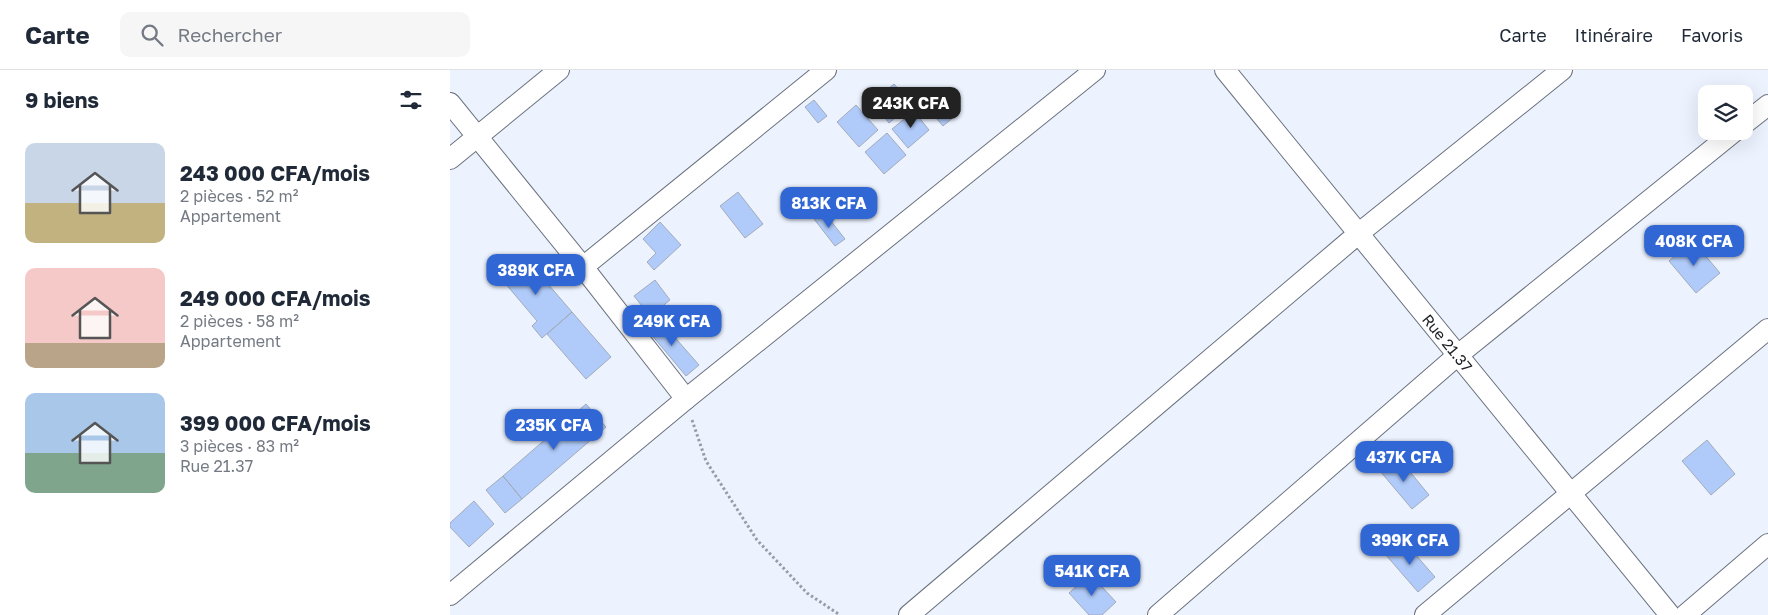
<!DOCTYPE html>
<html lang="fr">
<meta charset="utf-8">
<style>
:root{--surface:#fff;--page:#f6f6f7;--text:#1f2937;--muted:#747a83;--line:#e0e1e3;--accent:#3067d5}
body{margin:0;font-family:"Golos Text",sans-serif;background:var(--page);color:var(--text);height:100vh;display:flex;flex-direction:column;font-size:19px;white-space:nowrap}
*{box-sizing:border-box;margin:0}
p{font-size:16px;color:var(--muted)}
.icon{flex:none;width:28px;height:28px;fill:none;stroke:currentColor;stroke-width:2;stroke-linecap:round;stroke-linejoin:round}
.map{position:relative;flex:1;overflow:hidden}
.sheet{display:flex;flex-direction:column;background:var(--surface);width:450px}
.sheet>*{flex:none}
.buttons{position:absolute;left:1248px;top:15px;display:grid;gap:10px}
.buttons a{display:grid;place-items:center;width:55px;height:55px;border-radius:10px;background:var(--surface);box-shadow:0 5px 20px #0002;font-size:25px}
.price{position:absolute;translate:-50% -42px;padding:0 11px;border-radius:10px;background:var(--accent);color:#fff;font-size:16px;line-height:32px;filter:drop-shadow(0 1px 2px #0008)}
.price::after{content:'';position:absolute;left:50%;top:30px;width:15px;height:11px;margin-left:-8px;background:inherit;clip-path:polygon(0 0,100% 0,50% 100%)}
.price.active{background:#222;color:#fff}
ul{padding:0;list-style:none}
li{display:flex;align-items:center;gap:15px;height:125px;padding:0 25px}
li span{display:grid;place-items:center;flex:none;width:140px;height:100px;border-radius:10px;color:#555}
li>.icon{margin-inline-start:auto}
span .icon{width:60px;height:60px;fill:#fffc;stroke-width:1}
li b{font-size:21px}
h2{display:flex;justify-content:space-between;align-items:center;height:60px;padding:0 25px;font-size:21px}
header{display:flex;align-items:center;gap:30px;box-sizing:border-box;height:70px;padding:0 25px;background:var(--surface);border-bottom:1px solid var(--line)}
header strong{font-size:24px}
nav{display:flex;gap:28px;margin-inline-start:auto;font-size:18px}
.search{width:350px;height:45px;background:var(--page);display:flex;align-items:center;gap:12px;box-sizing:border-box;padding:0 18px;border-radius:10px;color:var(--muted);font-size:19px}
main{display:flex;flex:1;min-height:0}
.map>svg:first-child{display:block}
.building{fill:#b0cbfa;stroke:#a3abb9}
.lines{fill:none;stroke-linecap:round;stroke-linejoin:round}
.minor-casing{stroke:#6b727e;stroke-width:22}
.path{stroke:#979ca6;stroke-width:3;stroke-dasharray:2.5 2.5;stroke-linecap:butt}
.minor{stroke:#fff;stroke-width:20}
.labels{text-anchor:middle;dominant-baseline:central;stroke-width:4;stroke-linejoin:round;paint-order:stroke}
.street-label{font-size:15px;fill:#1a1d22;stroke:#fff}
</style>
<header>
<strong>Carte</strong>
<div class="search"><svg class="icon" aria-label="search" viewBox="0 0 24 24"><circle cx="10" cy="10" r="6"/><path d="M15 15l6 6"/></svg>Rechercher</div>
<nav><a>Carte</a><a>Itinéraire</a><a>Favoris</a></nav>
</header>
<main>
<section class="sheet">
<h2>9 biens<svg class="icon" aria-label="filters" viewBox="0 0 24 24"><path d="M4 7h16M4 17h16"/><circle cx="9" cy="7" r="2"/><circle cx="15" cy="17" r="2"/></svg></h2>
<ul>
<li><span style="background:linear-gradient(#c9d6e8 60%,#c2b280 0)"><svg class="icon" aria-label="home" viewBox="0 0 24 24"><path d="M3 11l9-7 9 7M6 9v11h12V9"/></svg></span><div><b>243 000 CFA/mois</b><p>2 pièces · 52 m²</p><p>Appartement</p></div></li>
<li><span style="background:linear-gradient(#f6c9c9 75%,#b9a48a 0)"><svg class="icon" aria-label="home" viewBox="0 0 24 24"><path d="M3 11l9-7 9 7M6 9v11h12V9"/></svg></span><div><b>249 000 CFA/mois</b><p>2 pièces · 58 m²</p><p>Appartement</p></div></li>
<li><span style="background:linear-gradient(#a9c7e8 60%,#7fa58c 0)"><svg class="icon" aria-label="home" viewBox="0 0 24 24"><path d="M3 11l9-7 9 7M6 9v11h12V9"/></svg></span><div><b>399 000 CFA/mois</b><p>3 pièces · 83 m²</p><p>Rue 21.37</p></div></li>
</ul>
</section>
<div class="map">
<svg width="1318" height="545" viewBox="0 0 1318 545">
<rect width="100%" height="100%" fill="#ecf3ff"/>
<!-- building -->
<path class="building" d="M444,14L462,34L439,53L422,32Z
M491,18L511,41L493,56L473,33Z
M364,30L377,46L368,53L355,37Z
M406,35L428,60L409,77L387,52Z
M464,41L479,60L458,78L442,59Z
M437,63L456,85L434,104L415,82Z
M288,122L313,154L295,168L270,136Z
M373,141L395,169L385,176L364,149Z
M210,152L231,175L204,200L197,192L206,183L193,169Z
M1243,171L1270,203L1246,223L1219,191Z
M73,185L122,242L92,268L82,256L87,251L49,206Z
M205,210L220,230L200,246L184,226Z
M122,242L161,287L136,309L97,264Z
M207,247L249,295L236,306L195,257Z
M136,334L156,357L72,429L53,406Z
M1257,370L1285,404L1261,425L1232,391Z
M947,386L979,425L962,439L930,401Z
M53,406L72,429L55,443L36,420Z
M24,431L44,454L19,477L0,457V453Z
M952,469L985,507L968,522L935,484Z
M640,504L666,532L652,545H639L619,523Z"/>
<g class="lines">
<!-- minor casing -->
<g class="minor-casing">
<g id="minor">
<path id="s1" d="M775,0L1220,545"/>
<path d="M0,33L133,197L236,329"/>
<path d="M1294,54L1318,35"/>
<path d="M0,89L109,0"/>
<path d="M133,197L376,0"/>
<path d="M0,525L236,329L645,0"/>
<path d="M459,545L908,164L1112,0"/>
<path d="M708,545L1008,285L1285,61"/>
<path d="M975,545L1318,259"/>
<path d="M1235,545L1318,474"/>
</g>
</g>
<!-- path -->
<path class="path" d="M242,350L256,391L307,470L357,523L390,545"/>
<!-- minor -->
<use href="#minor" class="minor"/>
</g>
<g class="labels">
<!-- street labels -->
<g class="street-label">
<text stroke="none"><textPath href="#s1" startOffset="352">Rue 21.37</textPath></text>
</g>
</g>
</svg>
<div class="buttons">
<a><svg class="icon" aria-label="layers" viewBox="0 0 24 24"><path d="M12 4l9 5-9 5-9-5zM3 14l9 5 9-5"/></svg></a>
</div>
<b class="price active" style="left:461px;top:59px">243K CFA</b>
<b class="price" style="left:379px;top:159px">813K CFA</b>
<b class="price" style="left:1244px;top:197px">408K CFA</b>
<b class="price" style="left:86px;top:226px">389K CFA</b>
<b class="price" style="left:222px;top:277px">249K CFA</b>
<b class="price" style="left:104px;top:381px">235K CFA</b>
<b class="price" style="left:954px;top:413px">437K CFA</b>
<b class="price" style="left:960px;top:496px">399K CFA</b>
<b class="price" style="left:642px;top:527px">541K CFA</b>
</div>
</main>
